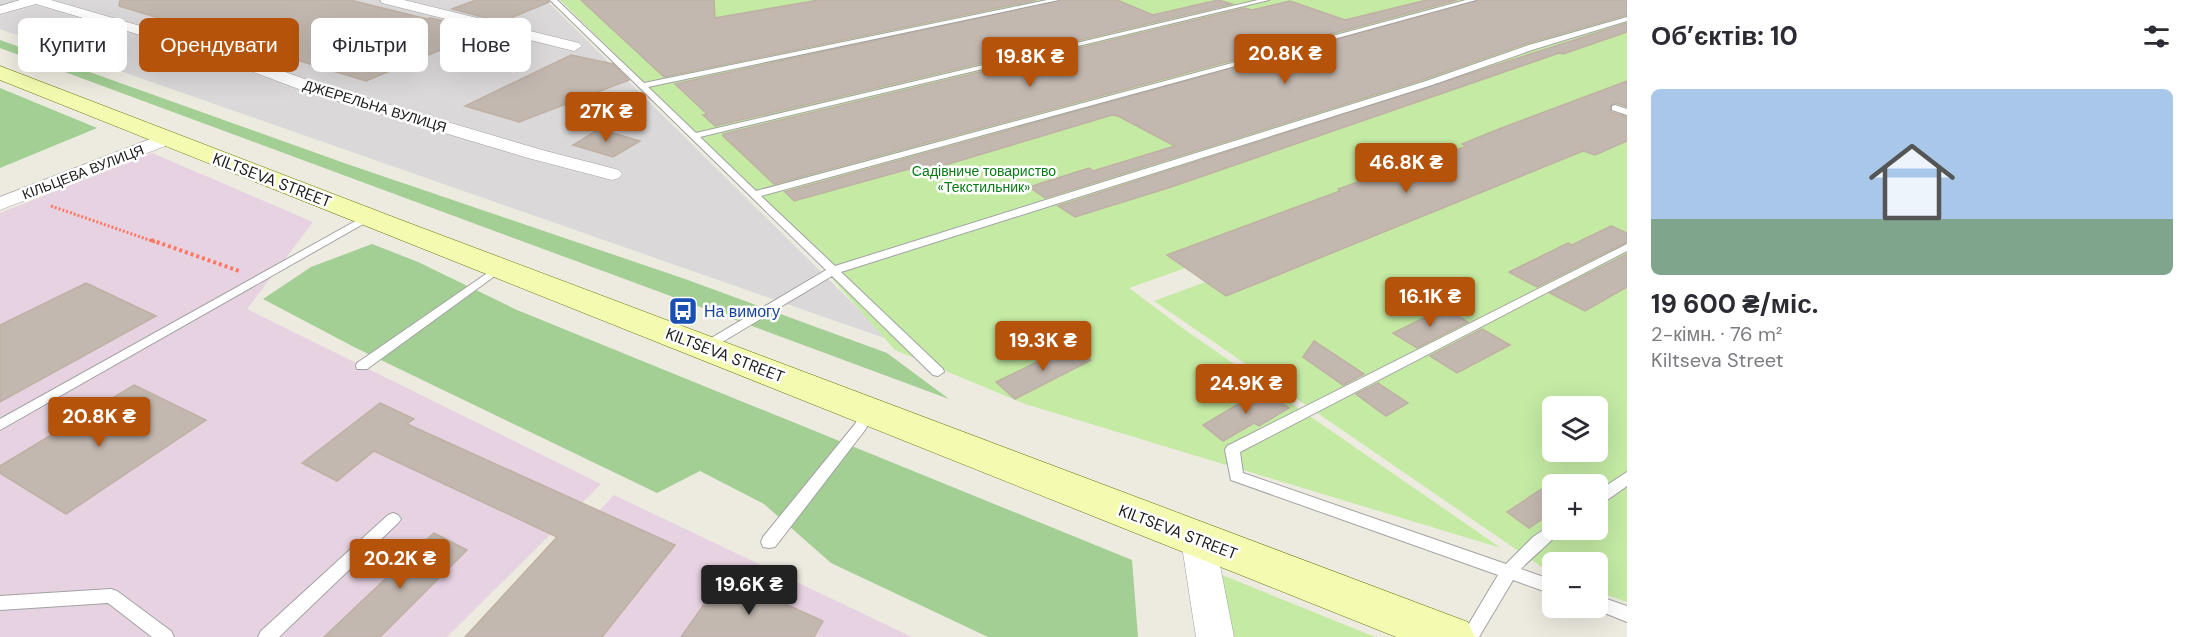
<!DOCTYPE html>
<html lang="uk">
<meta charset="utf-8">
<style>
:root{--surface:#fff;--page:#f2f2f3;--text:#2b2b33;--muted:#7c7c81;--line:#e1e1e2;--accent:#b45309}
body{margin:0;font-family:"DM Sans",sans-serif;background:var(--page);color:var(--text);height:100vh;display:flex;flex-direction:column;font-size:22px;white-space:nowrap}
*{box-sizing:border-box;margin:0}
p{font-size:20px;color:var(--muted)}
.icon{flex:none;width:33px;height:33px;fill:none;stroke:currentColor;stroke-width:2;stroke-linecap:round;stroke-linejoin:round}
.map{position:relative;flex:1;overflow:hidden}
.side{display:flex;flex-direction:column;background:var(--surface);width:570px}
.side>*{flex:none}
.guide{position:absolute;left:18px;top:18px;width:570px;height:54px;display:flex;gap:12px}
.fabs{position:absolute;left:1542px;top:396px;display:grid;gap:12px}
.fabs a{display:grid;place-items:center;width:66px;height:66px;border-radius:9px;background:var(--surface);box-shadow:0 6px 24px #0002;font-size:30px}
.price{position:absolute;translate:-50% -51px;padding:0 14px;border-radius:6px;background:var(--accent);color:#fff;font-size:20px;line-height:39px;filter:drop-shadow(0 2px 3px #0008)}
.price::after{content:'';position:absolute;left:50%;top:36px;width:18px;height:14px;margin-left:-9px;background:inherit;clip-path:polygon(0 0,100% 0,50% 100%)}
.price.current{background:#222;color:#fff}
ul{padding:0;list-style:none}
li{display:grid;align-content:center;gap:12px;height:318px;padding:0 24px}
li+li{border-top:2px solid var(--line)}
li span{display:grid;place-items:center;height:186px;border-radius:9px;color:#555}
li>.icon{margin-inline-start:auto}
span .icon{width:108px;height:108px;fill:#fffc;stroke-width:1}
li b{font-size:26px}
h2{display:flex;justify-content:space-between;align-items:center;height:72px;padding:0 24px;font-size:26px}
.chip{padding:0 21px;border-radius:9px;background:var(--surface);box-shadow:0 6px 24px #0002;font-size:21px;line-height:54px}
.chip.current{background:var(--accent);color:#fff}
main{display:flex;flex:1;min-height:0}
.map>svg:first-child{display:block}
.residential{fill:#dad8d8}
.industrial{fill:#e7d2e2}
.grass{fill:#c4eaa4;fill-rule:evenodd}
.forest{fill:#a3ce94}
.building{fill:#c2b8b0;stroke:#bfb0a3;stroke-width:1.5}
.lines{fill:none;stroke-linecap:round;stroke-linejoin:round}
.lane-casing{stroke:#a2a2a2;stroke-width:2}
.street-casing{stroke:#a2a2a2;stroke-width:1}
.secondary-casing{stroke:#627302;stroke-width:1}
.path-far1{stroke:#fd7862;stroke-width:3;stroke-dasharray:2 2;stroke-linecap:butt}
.path{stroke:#fd7862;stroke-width:4;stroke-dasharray:3 3;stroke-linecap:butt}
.lane{fill:#fff;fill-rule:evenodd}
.street{fill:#fff;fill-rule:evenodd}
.secondary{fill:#f4fbb1;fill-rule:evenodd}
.labels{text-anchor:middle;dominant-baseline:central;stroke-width:5;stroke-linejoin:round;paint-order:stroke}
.far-street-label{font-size:14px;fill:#1b1b1b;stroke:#fff}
.far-park-label{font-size:14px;fill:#097a16;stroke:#fff}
.street-label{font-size:16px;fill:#1b1b1b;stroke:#fff}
.transit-label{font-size:16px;fill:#164399;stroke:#fff;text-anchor:start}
</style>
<main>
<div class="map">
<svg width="1627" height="637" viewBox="0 0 1627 637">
<rect width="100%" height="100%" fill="#edeae0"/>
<!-- residential -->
<path class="residential" d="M0,0H546L890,340L0,29Z"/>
<!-- industrial -->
<path class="industrial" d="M152,153L313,222L247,309L601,484L447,637H0V213Z
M614,495L912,637H480Z"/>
<!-- grass -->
<path class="grass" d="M560,0H1627V101L1264,240L1129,288L1185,330L1501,548L1025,404L895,350L814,258L701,139Z
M1627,112V602L1598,592V562H1552V574L1154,301L1364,223ZM1552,406H1598V452H1552ZM1552,484H1598V530H1552Z
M1190,562L1375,637H1202Z"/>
<!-- forest -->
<path class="forest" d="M0,40L347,164L685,279L887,353L949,399L0,48Z
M0,88L97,128L0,168Z
M372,244L418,262L517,310L1132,560L1138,637H988L831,563L764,504L700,471L657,493L356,348L263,299L311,267Z"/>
<!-- building -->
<path class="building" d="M120,0H350L427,19L431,18L481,30L478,32L481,33L366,81L119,6Z
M476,0H548L549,2L501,22L452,9Z
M581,0H714L715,18L819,0H1036L664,77Z
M1061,0H1117L1153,15L1218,0L1232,4L715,126L703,115L707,114L675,84Z
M1427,0H1457L774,184L723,136V134L1245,8L1252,10L1290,1L1345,20Z
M1478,0H1627V15L1528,43L1425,79L1045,198L1029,187L1089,168L1093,171L1175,146L1118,116L1112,115L932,169L929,167L913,172L909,169L794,201L785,192Z
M1627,23V32L1563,54L1559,53L1171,187L1075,217L1058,206Z
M571,55L613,64L629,80L519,122L465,106Z
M1627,81V107L1616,103L1610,106L1611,112L1627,117V141L1595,155L1583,151L1226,296L1167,255L1340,191L1338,189L1394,169L1399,171L1467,146L1462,144L1499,129Z
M599,129L640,141L613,157L573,145Z
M1611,226L1627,233V242L1537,287L1509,272L1568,243L1572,245Z
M1627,254V287L1585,311L1550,293Z
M86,283L156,316L0,402V325Z
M1444,308L1468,322L1417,348L1393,333Z
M1482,329L1510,345L1457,373L1430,356Z
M1314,341L1364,374L1343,385L1303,357Z
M1072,345L1091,360L1015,399L996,382Z
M1378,383L1408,403L1386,416L1356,394Z
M134,385L206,420L66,514L0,473V466Z
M1262,390L1289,408L1259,426L1254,423L1223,441L1203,425Z
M380,403L414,419L407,424L675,545L602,637H465L557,537L374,451L337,481L302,463Z
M1552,482V512L1529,528L1507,512Z
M434,533L467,550L380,637H324Z
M724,576L823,621L814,637H681Z"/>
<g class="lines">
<!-- lane casing -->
<g class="lane-casing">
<path id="lane" d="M550,0H557L644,83L1047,0H1059L648,87L696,133L1258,0H1269L700,137L756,191L1466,0H1476L761,196L835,266L1426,81L1529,45L1627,17V21L1535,49L1432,85L841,272L943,369L944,372L938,376L933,375L832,276L709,350H701L699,347L701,344L826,270Z
M1615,105L1627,109V115L1612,110V106Z
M368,214L373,217L372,219L0,430V419Z
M1627,244V251L1240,452L1243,473L1506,564L1533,537L1552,524V530H1561C1558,536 1529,560 1521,569L1552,580V594L1513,580L1479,637H1461L1498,575L1231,480L1225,450L1227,446Z
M499,265L505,268L503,270L367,369H357L356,366L357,363Z
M869,406L874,408L876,411L865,430L775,547L769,548L763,547L761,542L763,537L855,424L864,408Z
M1627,472V486L1603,503L1598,505V491Z
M393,513L398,515L401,519L398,523L279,637H258L261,631L388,515Z
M111,589L117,591L171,631L174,637H152L108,603L0,610V596Z
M1598,596L1627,606V622L1592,608H1598Z"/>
</g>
<!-- street casing -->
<g class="street-casing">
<path id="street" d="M20,0H51L223,50L316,83L542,150L619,170L622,174L619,178L612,180L528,158L304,91L211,56L36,4L0,14V6Z
M380,0H404L579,43L582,46L574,51L382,3Z
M166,133L173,135L175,139L173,143L0,210V197Z
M1198,526L1210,530L1215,540L1234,637H1196L1181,540L1186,530Z"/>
</g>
<!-- secondary casing -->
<g class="secondary-casing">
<path id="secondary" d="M0,66L401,220L1468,622L1475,637H1396L0,80Z"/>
</g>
<!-- path-far1 -->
<path class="path-far1" d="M51,206L155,242"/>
<!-- path -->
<path class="path" d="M151,240L239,271"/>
<!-- lane -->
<use href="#lane" class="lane"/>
<!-- street -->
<use href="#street" class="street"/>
<!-- secondary -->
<use href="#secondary" class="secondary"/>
</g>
<!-- icons -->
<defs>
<g id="bus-square" transform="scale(1.5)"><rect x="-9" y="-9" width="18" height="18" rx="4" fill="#1a4fb4" stroke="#fff"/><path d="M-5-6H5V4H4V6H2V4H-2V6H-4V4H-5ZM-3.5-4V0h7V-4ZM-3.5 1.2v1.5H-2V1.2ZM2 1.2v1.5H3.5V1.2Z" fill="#fff"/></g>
</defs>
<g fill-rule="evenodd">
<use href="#bus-square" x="683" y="311"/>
</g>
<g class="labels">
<!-- far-street labels -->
<g class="far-street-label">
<text transform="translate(375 106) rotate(17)">ДЖЕРЕЛЬНА ВУЛИЦЯ</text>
<text transform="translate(83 172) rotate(-21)">КІЛЬЦЕВА ВУЛИЦЯ</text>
</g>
<!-- far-park labels -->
<g class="far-park-label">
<text x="984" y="171">Садівниче товариство<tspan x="984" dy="16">«Текстильник»</tspan></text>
</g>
<!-- street labels -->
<g class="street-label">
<text transform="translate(272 180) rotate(21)">KILTSEVA STREET</text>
<text transform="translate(725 355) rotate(21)">KILTSEVA STREET</text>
<text transform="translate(1178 532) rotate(21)">KILTSEVA STREET</text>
</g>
<!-- transit labels -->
<g class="transit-label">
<text x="704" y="311">На вимогу</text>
</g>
</g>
</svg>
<div class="fabs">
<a><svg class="icon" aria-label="layers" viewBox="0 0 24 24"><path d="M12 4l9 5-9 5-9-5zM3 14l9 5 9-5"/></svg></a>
<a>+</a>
<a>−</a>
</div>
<b class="price" style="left:1285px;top:85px">20.8K ₴</b>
<b class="price" style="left:1030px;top:88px">19.8K ₴</b>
<b class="price" style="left:606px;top:143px">27K ₴</b>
<b class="price" style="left:1406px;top:194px">46.8K ₴</b>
<b class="price" style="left:1430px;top:328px">16.1K ₴</b>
<b class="price" style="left:1043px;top:372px">19.3K ₴</b>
<b class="price" style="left:1246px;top:415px">24.9K ₴</b>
<b class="price" style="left:99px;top:448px">20.8K ₴</b>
<b class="price" style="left:400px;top:590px">20.2K ₴</b>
<b class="price current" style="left:749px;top:616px">19.6K ₴</b>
<div class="guide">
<a class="chip">Купити</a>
<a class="chip current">Орендувати</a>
<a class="chip">Фільтри</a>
<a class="chip">Нове</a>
</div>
</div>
<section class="side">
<h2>Об’єктів: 10<svg class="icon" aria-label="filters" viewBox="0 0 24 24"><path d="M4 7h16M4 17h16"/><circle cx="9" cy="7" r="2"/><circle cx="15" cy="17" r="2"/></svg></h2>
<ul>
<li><span style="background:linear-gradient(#a9c7e8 70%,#7fa58c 0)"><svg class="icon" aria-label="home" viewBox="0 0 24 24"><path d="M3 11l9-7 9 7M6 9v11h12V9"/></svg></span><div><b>19 600 ₴/міс.</b><p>2-кімн. · 76 m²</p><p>Kiltseva Street</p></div></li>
</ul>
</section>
</main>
